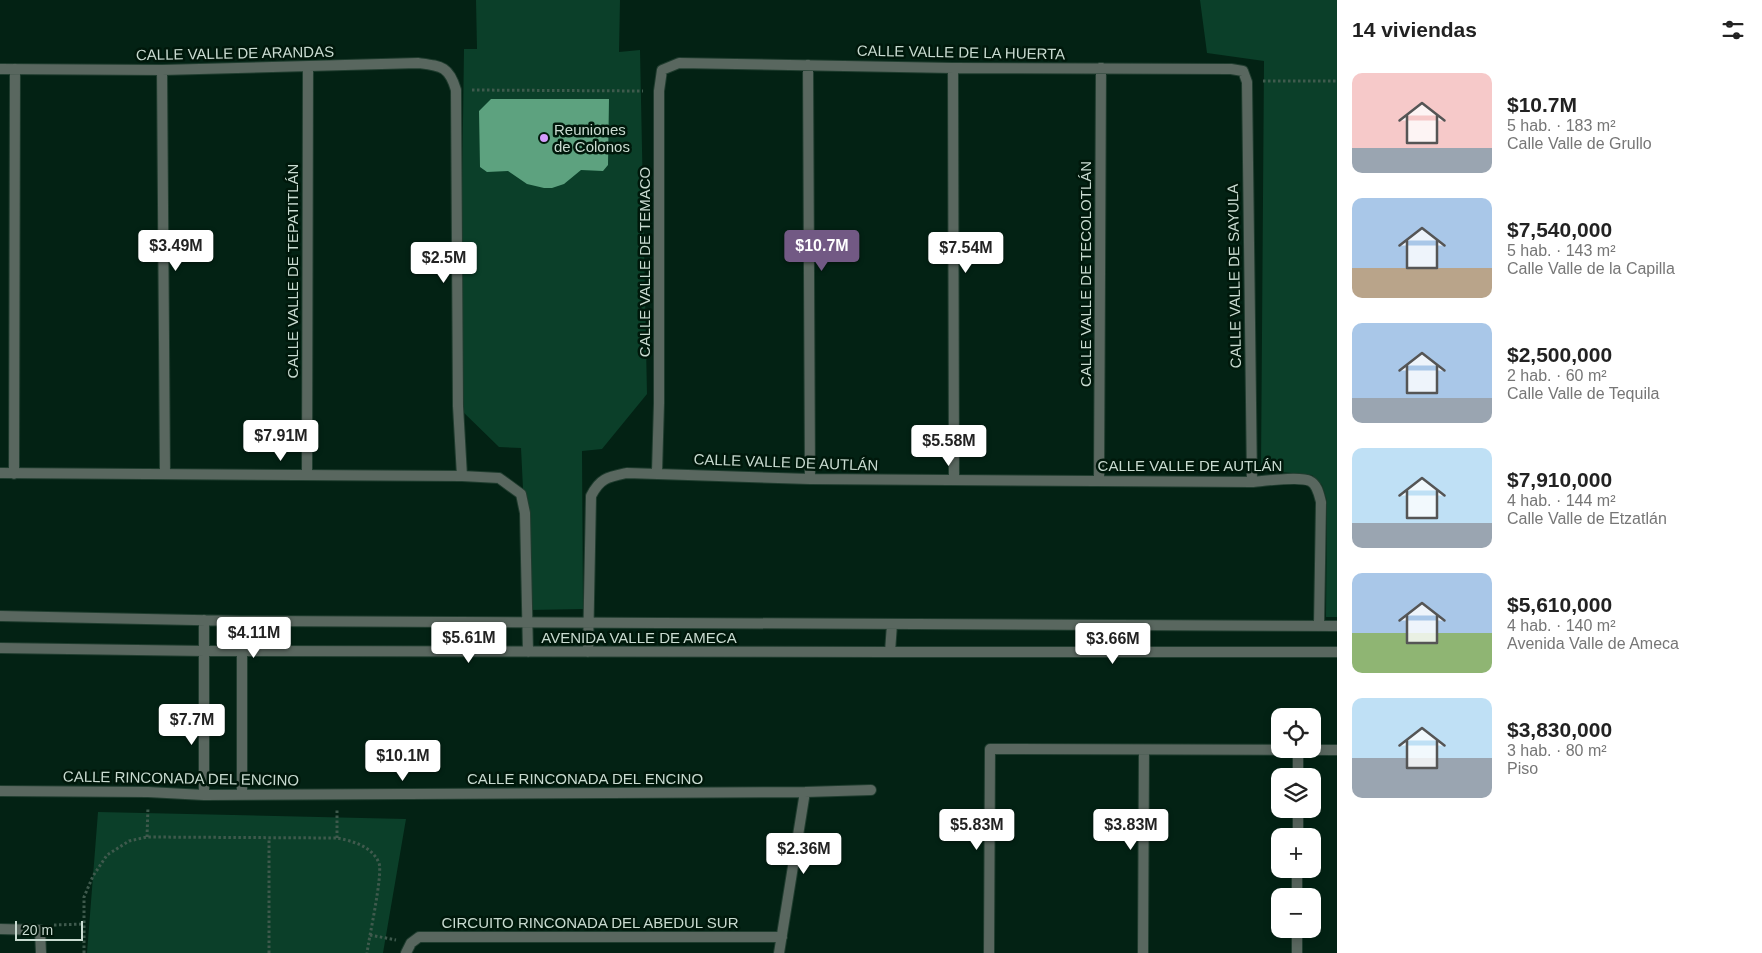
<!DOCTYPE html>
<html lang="es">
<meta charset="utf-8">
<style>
:root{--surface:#fff;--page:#f6f6f6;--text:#222;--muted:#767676;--accent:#725984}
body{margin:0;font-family:Arial,sans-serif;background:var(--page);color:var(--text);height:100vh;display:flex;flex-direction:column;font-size:19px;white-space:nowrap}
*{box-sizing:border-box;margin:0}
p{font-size:16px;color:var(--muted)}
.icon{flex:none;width:28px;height:28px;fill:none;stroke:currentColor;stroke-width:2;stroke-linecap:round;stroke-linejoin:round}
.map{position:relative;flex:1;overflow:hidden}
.details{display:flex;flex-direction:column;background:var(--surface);width:425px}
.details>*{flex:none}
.tools{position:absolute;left:1271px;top:708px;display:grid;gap:10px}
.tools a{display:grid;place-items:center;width:50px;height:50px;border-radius:10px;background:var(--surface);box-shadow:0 2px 8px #0003;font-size:25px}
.scale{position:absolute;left:15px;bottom:12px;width:68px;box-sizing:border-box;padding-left:5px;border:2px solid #c9dbd1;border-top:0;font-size:14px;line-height:18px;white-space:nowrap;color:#c9dbd1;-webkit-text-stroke:4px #00180b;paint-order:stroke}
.price{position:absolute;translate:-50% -42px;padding:0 11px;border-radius:5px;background:#fff;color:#222;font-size:16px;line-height:32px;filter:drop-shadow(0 1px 2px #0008)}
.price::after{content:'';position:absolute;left:50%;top:30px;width:15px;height:11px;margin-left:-8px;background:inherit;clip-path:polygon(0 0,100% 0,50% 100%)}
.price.active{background:var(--accent);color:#fff}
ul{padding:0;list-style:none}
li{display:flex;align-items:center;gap:15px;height:125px;padding:0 15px}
li span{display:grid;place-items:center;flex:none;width:140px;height:100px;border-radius:10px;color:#555}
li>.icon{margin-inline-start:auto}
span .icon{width:60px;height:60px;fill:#fffc;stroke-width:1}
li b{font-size:21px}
h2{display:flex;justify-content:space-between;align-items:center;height:60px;padding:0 15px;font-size:21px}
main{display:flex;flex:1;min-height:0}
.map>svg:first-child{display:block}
.green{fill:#0b3f29}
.building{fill:#5da27f}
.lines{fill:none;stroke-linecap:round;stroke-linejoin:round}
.minor-casing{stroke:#1f3c2e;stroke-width:12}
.path{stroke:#3f5a4d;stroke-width:3;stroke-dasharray:2.5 2.5;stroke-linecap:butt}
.minor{stroke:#59675f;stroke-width:10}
.poi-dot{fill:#d49cfc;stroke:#00180b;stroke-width:2}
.labels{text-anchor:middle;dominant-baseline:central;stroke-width:5;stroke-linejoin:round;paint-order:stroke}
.street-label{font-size:15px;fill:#c9dbd1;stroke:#00180b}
.poi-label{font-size:15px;fill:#c9dbd1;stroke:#00180b;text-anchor:start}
</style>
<main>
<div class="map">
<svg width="1337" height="953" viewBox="0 0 1337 953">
<rect width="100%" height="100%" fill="#032214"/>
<!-- green -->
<path class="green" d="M476,0H620L619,52L640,50L647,394L602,449L582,451L583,609L529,610L521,448L499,447L459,408L464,49H477Z
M1200,0H1337V617H1326L1327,501L1322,485L1312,475L1261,470L1264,61L1207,53Z
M98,812L406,819L383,953H87Z"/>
<!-- building -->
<path class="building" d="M491,99H609L608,165L603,171L581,170L564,184L552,188H544L527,184L508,171L487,172L480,167L479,111Z"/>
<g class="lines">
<!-- minor casing -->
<g class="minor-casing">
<path id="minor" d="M808,65L810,479
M953,68L954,480
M0,69L162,70L418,63C441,66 449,66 456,90L458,406L462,476
M162,70L165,474
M657,472L659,403V91L662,70L679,63L953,68L1231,69L1243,71L1247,82L1252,482
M0,473L462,476L499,478L521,494L525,513L528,652
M14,474L15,69
M307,474L308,67
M1099,481L1101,68
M0,616L242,621L1337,626
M204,620V795
M0,648L205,651L890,652L892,624
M588,652L591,496C600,478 608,477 627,473L810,479L1252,482C1264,481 1300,476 1310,481C1317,484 1319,494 1321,502L1319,626
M890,652H1337
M1298,776V750
M0,791L148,792L204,795L805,792L871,790
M242,795V621
M1298,836V809
M1297,896V869
M0,929L40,930L41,953
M406,953L411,943L419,937H782
M779,953L805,792
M989,953L990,749L1337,750
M1143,953L1144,750
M1297,953V929"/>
</g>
<!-- path -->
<path class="path" d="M1263,81H1337
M472,90L643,91
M147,837L148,807
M337,838V809
M54,925L83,924
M370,935L396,940
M84,953V897L93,876L107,855L129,841L147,837L337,838C352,841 372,846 379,863C383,875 369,937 367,953
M269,953V838"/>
<!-- minor -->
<use href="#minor" class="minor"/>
</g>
<!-- markers -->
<circle class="poi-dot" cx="544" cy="138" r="5"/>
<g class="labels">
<!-- street labels -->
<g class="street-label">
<text transform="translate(961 52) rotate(1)">CALLE VALLE DE LA HUERTA</text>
<text transform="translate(235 53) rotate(-1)">CALLE VALLE DE ARANDAS</text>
<text transform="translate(644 262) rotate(-90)">CALLE VALLE DE TEMACO</text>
<text transform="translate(292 271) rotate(-90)">CALLE VALLE DE TEPATITLÁN</text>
<text transform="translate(1085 274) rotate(-90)">CALLE VALLE DE TECOLOTLÁN</text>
<text transform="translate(1234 276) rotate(-91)">CALLE VALLE DE SAYULA</text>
<text transform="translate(786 462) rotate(2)">CALLE VALLE DE AUTLÁN</text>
<text x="1190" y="465">CALLE VALLE DE AUTLÁN</text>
<text x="639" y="637">AVENIDA VALLE DE AMECA</text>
<text transform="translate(181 778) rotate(1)">CALLE RINCONADA DEL ENCINO</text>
<text x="585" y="778">CALLE RINCONADA DEL ENCINO</text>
<text x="590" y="922">CIRCUITO RINCONADA DEL ABEDUL SUR</text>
</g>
<!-- poi labels -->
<g class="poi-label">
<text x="554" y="129">Reuniones<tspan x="554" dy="17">de Colonos</tspan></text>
</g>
</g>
</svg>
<div class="tools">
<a><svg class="icon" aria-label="locate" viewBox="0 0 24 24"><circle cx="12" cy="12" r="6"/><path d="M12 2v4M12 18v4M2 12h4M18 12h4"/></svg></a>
<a><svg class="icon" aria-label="layers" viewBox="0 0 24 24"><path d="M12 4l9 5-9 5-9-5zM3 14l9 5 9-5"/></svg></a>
<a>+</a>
<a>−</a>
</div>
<div class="scale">20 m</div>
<b class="price" style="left:176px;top:272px">$3.49M</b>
<b class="price active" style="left:822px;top:272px">$10.7M</b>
<b class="price" style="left:966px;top:274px">$7.54M</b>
<b class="price" style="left:444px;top:284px">$2.5M</b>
<b class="price" style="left:281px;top:462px">$7.91M</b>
<b class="price" style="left:949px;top:467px">$5.58M</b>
<b class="price" style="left:254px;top:659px">$4.11M</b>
<b class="price" style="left:469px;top:664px">$5.61M</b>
<b class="price" style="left:1113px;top:665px">$3.66M</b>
<b class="price" style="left:192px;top:746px">$7.7M</b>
<b class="price" style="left:403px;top:782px">$10.1M</b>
<b class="price" style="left:977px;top:851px">$5.83M</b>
<b class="price" style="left:1131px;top:851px">$3.83M</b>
<b class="price" style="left:804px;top:875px">$2.36M</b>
</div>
<section class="details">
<h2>14 viviendas<svg class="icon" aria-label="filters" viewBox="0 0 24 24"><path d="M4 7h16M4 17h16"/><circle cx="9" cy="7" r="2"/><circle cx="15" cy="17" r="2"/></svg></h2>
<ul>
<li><span style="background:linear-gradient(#f6c9c9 75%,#9aa5b1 0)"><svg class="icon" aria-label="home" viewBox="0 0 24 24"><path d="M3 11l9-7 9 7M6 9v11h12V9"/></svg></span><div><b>$10.7M</b><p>5 hab. · 183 m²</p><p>Calle Valle de Grullo</p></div></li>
<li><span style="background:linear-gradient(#a9c7e8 70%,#b9a48a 0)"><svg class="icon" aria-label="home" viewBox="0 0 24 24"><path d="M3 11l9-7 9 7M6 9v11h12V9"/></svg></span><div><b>$7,540,000</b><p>5 hab. · 143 m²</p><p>Calle Valle de la Capilla</p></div></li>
<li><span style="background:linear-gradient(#a9c7e8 75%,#9aa5b1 0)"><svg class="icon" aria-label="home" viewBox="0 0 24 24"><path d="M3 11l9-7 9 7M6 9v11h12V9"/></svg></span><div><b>$2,500,000</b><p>2 hab. · 60 m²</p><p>Calle Valle de Tequila</p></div></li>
<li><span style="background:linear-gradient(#bfe0f5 75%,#9aa5b1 0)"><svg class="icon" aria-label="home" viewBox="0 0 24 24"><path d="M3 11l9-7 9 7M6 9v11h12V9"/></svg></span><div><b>$7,910,000</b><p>4 hab. · 144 m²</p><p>Calle Valle de Etzatlán</p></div></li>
<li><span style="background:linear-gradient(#a9c7e8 60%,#8fb573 0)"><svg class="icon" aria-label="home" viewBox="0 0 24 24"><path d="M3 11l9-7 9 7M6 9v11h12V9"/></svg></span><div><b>$5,610,000</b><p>4 hab. · 140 m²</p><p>Avenida Valle de Ameca</p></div></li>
<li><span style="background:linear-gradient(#bfe0f5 60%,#9aa5b1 0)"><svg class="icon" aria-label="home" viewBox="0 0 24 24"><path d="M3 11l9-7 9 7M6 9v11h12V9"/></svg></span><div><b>$3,830,000</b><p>3 hab. · 80 m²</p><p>Piso</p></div></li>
</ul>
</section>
</main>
